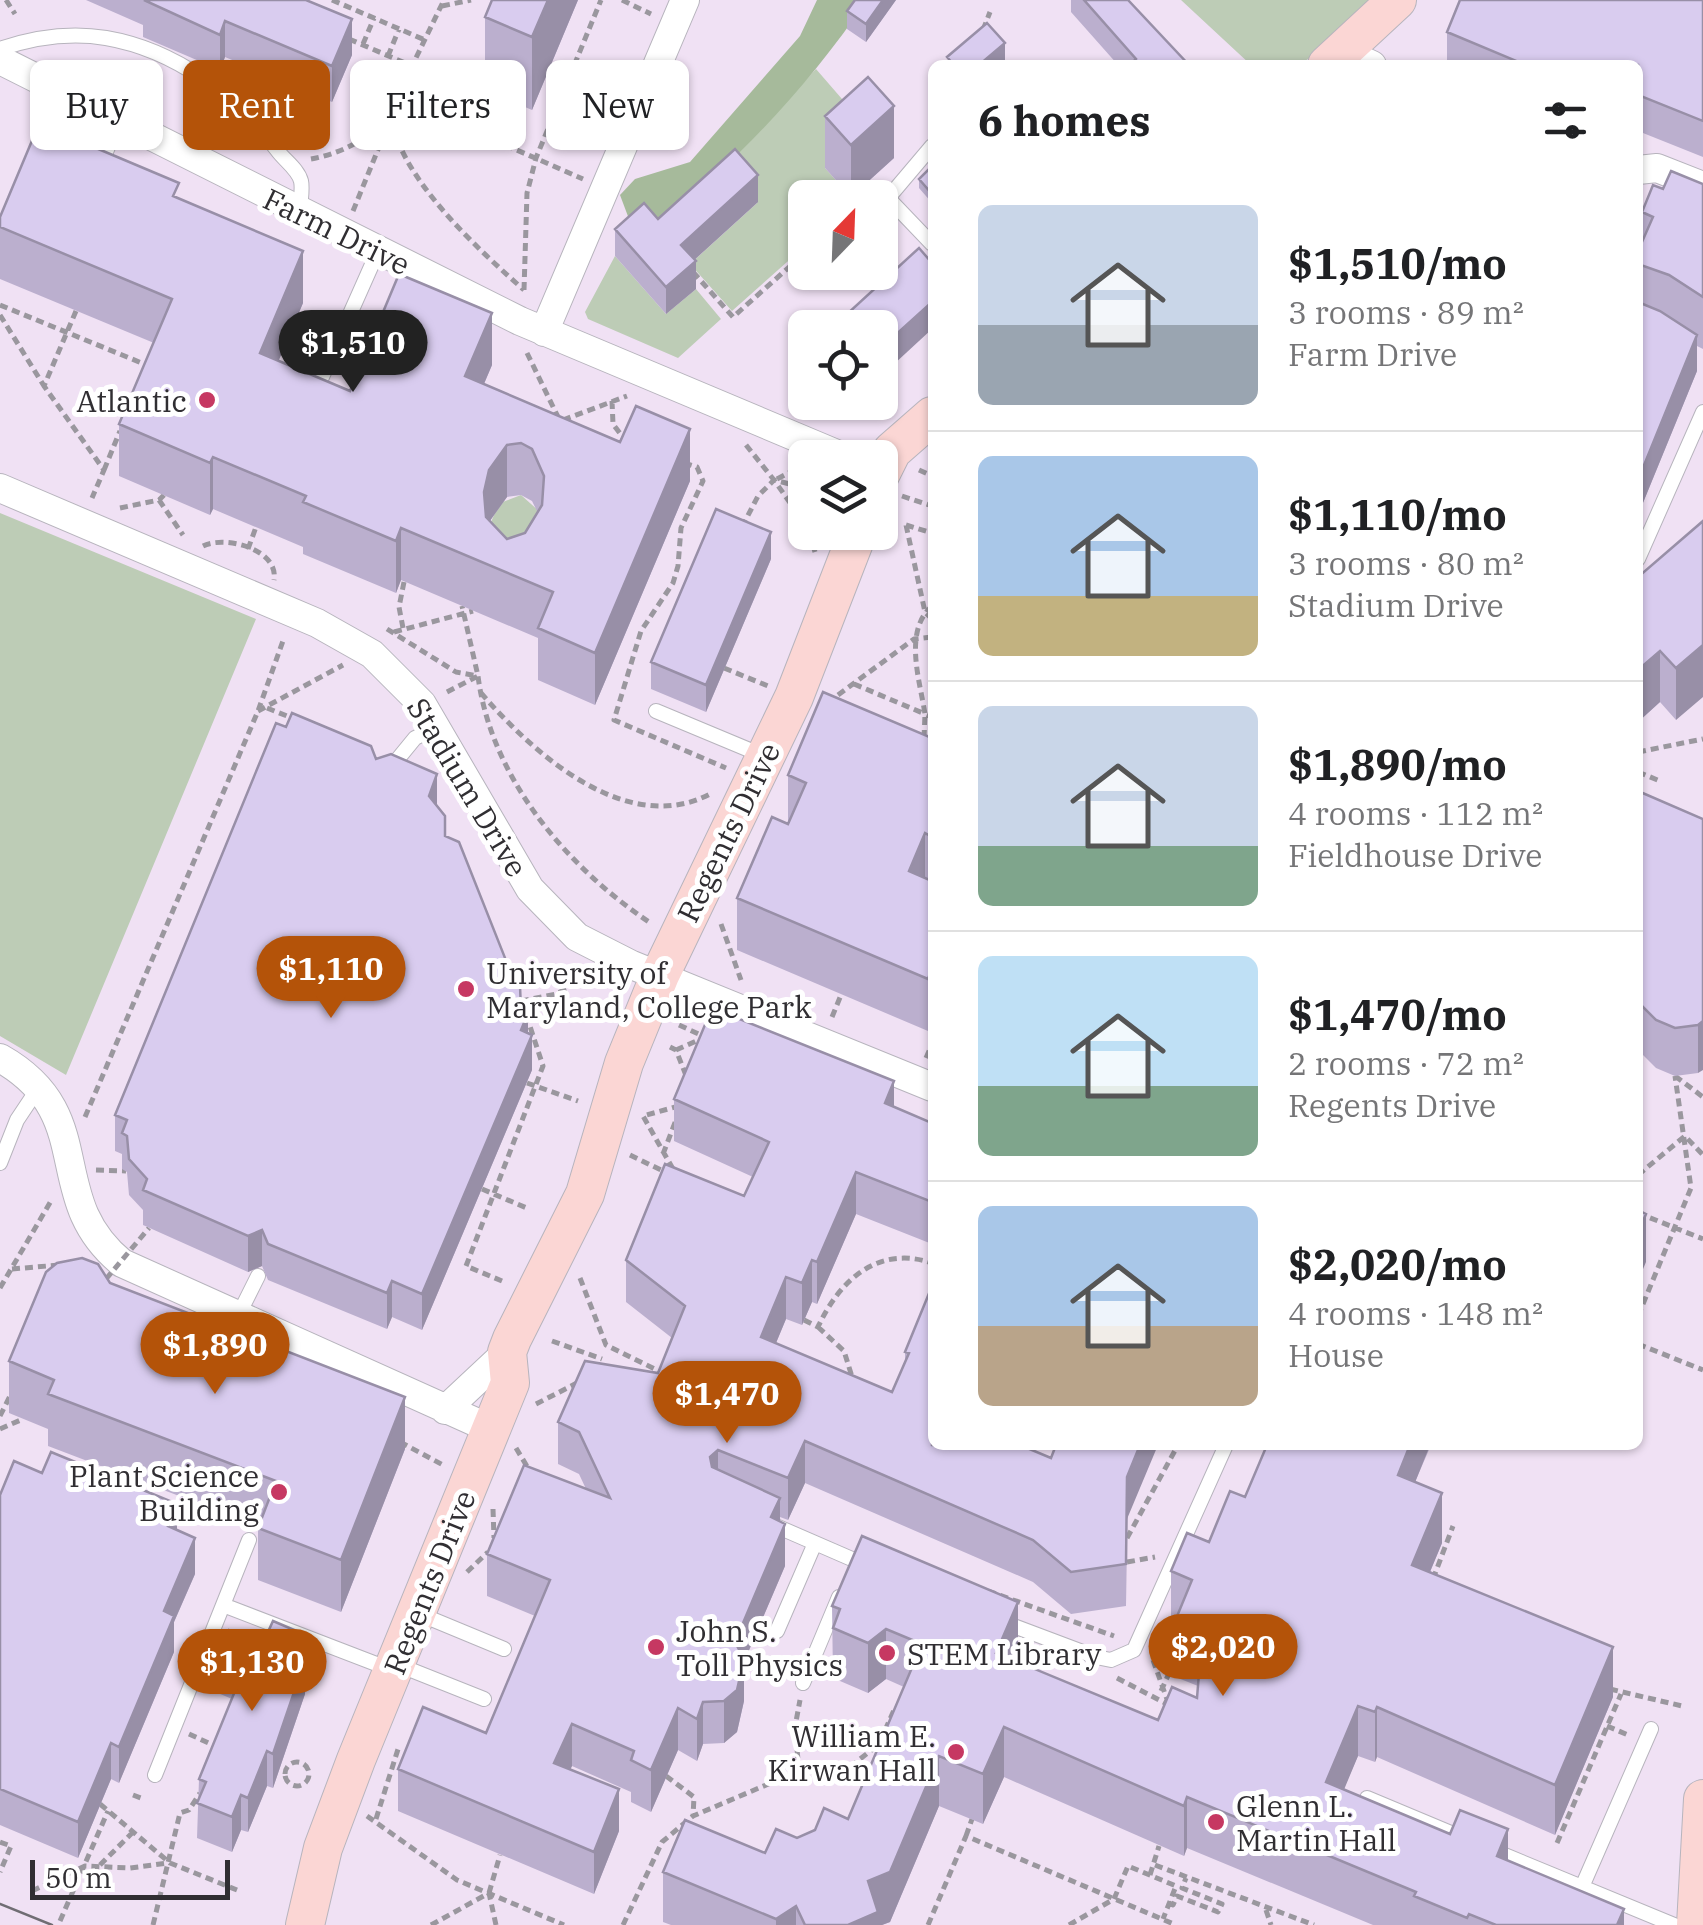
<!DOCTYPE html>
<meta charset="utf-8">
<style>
:root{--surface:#fff;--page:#f2f2f2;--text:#202124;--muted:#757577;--line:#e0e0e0;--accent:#b45309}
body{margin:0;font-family:"IBM Plex Serif",serif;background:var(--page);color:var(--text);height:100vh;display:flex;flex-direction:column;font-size:38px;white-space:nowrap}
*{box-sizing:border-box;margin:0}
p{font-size:32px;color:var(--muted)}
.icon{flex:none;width:55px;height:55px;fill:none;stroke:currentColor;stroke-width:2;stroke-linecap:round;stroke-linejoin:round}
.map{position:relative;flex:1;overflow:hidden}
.side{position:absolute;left:928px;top:60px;width:715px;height:1390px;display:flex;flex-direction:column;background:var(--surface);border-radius:15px;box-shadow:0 2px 8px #0004}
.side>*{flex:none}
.banner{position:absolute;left:30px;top:60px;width:748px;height:90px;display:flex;gap:20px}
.needle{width:65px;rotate:23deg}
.controls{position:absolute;left:788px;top:180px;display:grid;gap:20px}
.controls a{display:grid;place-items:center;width:110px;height:110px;border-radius:15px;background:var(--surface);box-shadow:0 2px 8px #0004;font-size:50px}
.scale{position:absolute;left:30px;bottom:25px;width:200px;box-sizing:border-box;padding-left:10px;border:5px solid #302e32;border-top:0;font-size:28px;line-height:35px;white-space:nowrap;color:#302e32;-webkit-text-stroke:8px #fff;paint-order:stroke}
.price{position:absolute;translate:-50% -85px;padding:0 22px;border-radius:35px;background:var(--accent);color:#fff;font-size:32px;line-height:65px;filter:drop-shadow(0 2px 5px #0008)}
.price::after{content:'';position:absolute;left:50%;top:60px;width:30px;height:22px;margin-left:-15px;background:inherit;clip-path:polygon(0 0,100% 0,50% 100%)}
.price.selected{background:#222;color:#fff}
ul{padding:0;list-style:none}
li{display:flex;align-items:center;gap:30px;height:250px;padding:0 50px}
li+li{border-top:2px solid var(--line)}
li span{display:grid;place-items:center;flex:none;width:280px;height:200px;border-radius:15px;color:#555}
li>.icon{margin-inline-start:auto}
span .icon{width:120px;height:120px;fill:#fffc;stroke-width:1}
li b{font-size:42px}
h2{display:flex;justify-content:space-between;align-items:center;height:120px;padding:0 50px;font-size:42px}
.chip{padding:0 35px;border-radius:15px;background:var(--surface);box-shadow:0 2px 8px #0004;font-size:35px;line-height:90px}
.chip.selected{background:var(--accent);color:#fff}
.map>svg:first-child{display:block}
.education{fill:#f0e1f4;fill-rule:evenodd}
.green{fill:#bdccb6}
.forest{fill:#a6ba9b}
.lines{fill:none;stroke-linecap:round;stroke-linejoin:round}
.lane-casing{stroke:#b7b4bd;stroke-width:16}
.street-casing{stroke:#b7b4bd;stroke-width:30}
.secondary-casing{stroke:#b7b4bd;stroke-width:40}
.path{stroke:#9a979e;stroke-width:5;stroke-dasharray:8 5;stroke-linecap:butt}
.lane{stroke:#fff;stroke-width:14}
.street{stroke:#fff;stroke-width:28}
.secondary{stroke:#fbd6d4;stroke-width:38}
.tram{stroke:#706d73;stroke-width:2.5}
.path-bridge{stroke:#9a979e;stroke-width:5;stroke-dasharray:8 5;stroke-linecap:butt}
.wall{fill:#bbafce;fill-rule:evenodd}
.shaded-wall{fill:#988fa7}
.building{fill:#d9ccef;stroke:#988fa7;stroke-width:2.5;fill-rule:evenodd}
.poi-dot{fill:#c63862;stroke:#fff;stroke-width:4}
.labels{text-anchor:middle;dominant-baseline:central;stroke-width:10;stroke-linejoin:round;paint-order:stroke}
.street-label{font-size:30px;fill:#302e32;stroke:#fff}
.poi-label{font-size:30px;fill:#302e32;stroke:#fff;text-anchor:start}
</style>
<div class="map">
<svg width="1703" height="1925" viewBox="0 0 1703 1925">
<rect width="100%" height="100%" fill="#f3eff9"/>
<!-- education -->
<path class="education" d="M0,0H1703V1925H0ZM932,65H1638V1445H932ZM805,198H880V272H805ZM805,328H880V402H805ZM805,458H880V532H805Z"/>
<!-- green -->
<path class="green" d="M1181,0H1374L1301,65H1251Z
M816,69L868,129L825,168L851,197L805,198V246L732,311L690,264L757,203L727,165Z
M615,256L666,314L696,289L721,319L678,358L588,319L585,312Z
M521,495L540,512L539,567L525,585L486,569C481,547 489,523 500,503Z
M0,513L256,619L66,1075L0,1036Z"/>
<!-- forest -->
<path class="forest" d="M817,0H867C809,85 740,159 659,224L629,219L620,195L635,179L690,162L800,36Z"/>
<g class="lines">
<!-- lane casing -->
<g class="lane-casing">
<path id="lane" d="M0,49C35,37 69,32 106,38C176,50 236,96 277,150C284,160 298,169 301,181C303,189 300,203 300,212
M932,146L888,198L932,244
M100,166L119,121
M314,395L378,251
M1638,559L1703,412
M656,711L764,756
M388,771L415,738L438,727
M0,1163L17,1120L39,1087
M238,1316L258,1276
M769,1523L868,1566
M223,1605L249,1540
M417,1613L504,1649
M1003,1622L1096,1657L1111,1660L1134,1650L1226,1445
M777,1631L815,1543
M396,1664L484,1699
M803,1683L839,1597
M155,1775L223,1605L392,1670
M1367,1798L1465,1839
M1490,1849L1674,1925
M1582,1887L1651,1729"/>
</g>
<!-- street casing -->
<g class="street-casing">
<path id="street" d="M1342,51L1372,65
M0,60L520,321L846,458
M1638,170L1657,168L1703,186
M544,332L685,0
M0,488L317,623L372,654L422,704L530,889L577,937L632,965L932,1087
M0,1058C101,1115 41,1197 122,1263L491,1429
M445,1410L507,1352"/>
</g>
<!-- secondary casing -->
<g class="secondary-casing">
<path id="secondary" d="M1327,65L1397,0
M880,475L892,451L932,416
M305,1925L323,1848L356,1760L510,1383L507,1352L512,1339L585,1194L624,1063L660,975L794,697L858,532
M1696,1925L1703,1799"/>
</g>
<!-- path -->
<path class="path" d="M6,0L15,14
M332,0L425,40
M622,0L651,14
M442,6L471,0
M983,30L990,12
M349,39L412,66L444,0
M363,44L374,18
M388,56L399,29
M408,73L499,110L505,98
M398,98L583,179
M147,108L158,78
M391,114C397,176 479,250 524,290
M547,131L585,146
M311,159C339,154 368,140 386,119
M353,211L412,66
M693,272L733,317L805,253
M524,290L527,193L536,158L601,0
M0,305L149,366
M76,311L44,386L104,470L92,498
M0,315L44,386
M527,353L559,419
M612,401L613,424L625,440
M563,420L627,396
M746,445L774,480L805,488
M684,463L697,467L703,481L681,528L678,566L673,583L641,631L614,720L726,768
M104,470L120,431
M919,470L932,476
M777,479L798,468
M902,496L932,506
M159,500L183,535
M120,508L159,500L164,495
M906,525L925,612L932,619
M906,525L932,533
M742,527L758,496L774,480L805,524
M809,532L815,552
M203,546C225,535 279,549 274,580
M248,549L256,527
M403,628L399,607L404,582
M387,629L456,672L478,676C491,778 567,867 649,922
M394,632L473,611
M724,668L768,686
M854,684L925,714C920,681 903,631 932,606
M447,692L478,676L462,606
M481,693C532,752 626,838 710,794
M838,695L914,639L932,637
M267,708L292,718
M258,711L343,665
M924,738L925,714L932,717
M1638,752L1703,739
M1638,772L1660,781
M721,924L741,980
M521,1001L556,994L593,976
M832,1017L841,995
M679,1025L703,1036
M670,1047L676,1050L687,1078
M676,1050L703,1038
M926,1058L932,1044
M1675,1076L1703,1097
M527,1083L578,1101
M85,1117L258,711L284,638
M663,1154L676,1120
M630,1155L665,1172
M673,1169L643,1116L679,1106
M96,1170L126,1171
M1638,1175L1685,1136L1703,1155
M482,1189L529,1209
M1638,1213L1703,1239
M12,1269L59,1265
M580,1278L606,1345L659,1371
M502,1281L466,1266L543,1066L522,1002
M0,1288L51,1201
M1638,1316L1691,1188L1675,1076
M804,1320L818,1327C840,1279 879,1245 932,1263
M818,1327L844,1351L853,1380
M552,1341L602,1359
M1638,1344L1703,1370
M536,1404L579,1382
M0,1416L10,1396
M0,1429L23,1419
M400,1442L443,1465
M516,1448L528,1468
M493,1509L494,1538
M1127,1538L1178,1445
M1127,1562L1155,1557
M467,1572L488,1552
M1433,1579L1453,1526
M988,1591L1114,1636
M1153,1660L1169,1705
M1117,1678L1169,1705
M1610,1689L1682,1706
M1161,1691L1175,1660
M1607,1726L1628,1735
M189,1734L215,1746
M285 1774a12 12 0 1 1 24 0a12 12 0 1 1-24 0Z
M799,1771L795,1727L800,1700
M840,1775L879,1744L894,1710
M666,1776L694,1797L693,1816
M133,1795L141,1798
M100,1804L170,1863L237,1890
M367,1816L457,1880L564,1925
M376,1819L399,1746
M966,1836L972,1819
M0,1842L11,1846L0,1872
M1557,1843L1621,1694
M100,1865L133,1832
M1155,1865L1314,1925
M1150,1875L1159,1846
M32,1891L85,1866L130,1868L168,1863
M489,1893L500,1855
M1169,1903L1173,1905L1177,1896L1218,1912L1222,1904L1182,1888L1186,1878
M1266,1910L1271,1925
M60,1921L108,1811
M153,1925L180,1813L189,1810L200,1793
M431,1925L489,1893L496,1925
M623,1925L662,1842L693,1816L799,1771L840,1775L866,1784
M928,1925L966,1836L1176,1925
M1069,1925L1114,1899L1128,1866L1176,1886L1163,1919"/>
<!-- lane -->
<use href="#lane" class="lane"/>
<!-- street -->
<use href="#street" class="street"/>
<!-- secondary -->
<use href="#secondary" class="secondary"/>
<!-- tram -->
<path class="tram" d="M0,1904L52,1925"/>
<!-- path-bridge -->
<path class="path-bridge" d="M106,1279L149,1228"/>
</g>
<!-- wall -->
<path class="wall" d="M86,0H306L352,55L332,102L225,57L220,70L143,37V25Z
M492,0H578L532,110L485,90V17Z
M855,0H896L866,42L847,29V11Z
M1071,0H1128L1189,65H1118L1071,12Z
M1703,0V157L1638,131V65H1447V32Z
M825,116L894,158L851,197L825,168Z
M932,166V203L919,188V179Z
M1703,184V349L1697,346V371L1638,515V251L1642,242V212L1663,189Z
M179,199L303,303L278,361L350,391L492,365L484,384L690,481L595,705L538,680V638L401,580L396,593L303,554V547L213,509L210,515L119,476V424L154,343L0,279V217ZM521,495L532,501L538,513L525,533L507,539L490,521L507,497Z
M758,202L694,260L696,289L666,314L615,256V229L658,219Z
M1703,521L1676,720L1660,702L1638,722V577Z
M771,559L706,712L651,689V662Z
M932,639V683L930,682V646Z
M932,738V1020L928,1031L737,950V898L788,824V775Z
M376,759L437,806L445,836L521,1010L528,1033L532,1070L422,1330L392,1317L387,1329L268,1280L262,1266L248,1272L143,1225V1210L129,1195L127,1172L122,1169V1154L115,1151V1115Z
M1638,791L1703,819L1698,1073L1675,1076L1656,1068L1638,1050Z
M674,1099L894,1107L932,1123V1244L856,1214L817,1304L812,1302L802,1325L786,1319L776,1343L892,1392L905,1362V1352L932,1286V1445L1127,1519L1126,1606L1071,1614L1033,1582L805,1483L788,1520L780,1517L785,1566L744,1662V1701L737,1732L724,1743L703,1744L697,1761L678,1750L651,1812L631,1802V1792L572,1766L570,1769L619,1831L594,1894L398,1811V1769L486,1733L535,1616L487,1596V1554L586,1489L579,1474L558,1464V1422L658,1373L672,1338L626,1302V1260L744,1196L753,1177L674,1141Z
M110,1283L405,1449L341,1612L258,1580V1526L48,1446V1429L9,1413V1361Z
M1264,1445H1431L1415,1482L1442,1543L1430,1572L1613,1697L1555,1835L1377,1757L1375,1762L1358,1756L1343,1790L1508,1860L1624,1925H1373L1187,1848L1184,1856L1004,1777L983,1824L939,1806L890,1922L882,1925H671L663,1922V1872L765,1853L797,1838L848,1819L904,1687L886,1679L868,1693L833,1678L832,1606L1018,1652L1014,1660L1158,1720L1197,1698L1198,1686L1173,1676L1174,1623L1171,1622V1571L1209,1542L1245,1497L1267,1446Z
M0,1495L177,1530L195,1574L174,1622V1652L119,1783L111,1779L78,1858L0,1825Z
M218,1659L306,1670L305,1694L273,1788L267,1786L248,1832L241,1830L232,1852L197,1838L199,1779L232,1699L218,1693Z"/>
<!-- shaded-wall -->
<path class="shaded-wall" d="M548,0H578L532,110V37Z
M883,0H896L866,42V24Z
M352,19V55L332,102V66Z
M225,21V57L220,70V35Z
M1005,43V62L1001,65H979Z
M894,106V158L851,197V145Z
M758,175V202L681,272V245Z
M303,251V303L260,405V353Z
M696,261V289L666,314V287Z
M1641,265V317L1638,318V266Z
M932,302V329L880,377V349Z
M492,313V365L465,428V376Z
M1697,335V371L1638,515V480Z
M690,429V481L595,705V653Z
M507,445V497L489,522L484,544V492L489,470Z
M213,457V509L210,515V463Z
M401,528V580L396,593V541Z
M771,532V559L706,712V685Z
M1703,645V697L1676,720V668Z
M1660,651V702L1638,722V670Z
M437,774V810L429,796Z
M925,833V885L909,871Z
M932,968V1020L928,1031V979Z
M528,1013V1045L532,1035V1070L422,1330V1294Z
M1703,1021V1070L1698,1073V1025Z
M894,1081V1123L885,1103Z
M856,1172V1214L817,1304V1262Z
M1646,1214V1262L1638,1281V1233Z
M262,1230V1266L248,1272V1236Z
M812,1260V1302L802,1325V1283Z
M786,1277V1319L761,1379V1337Z
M392,1281V1317L387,1329V1293Z
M405,1397V1449L341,1612V1560Z
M805,1441V1483L788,1520V1478Z
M1140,1445H1158L1127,1519L1126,1606L1127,1477Z
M1410,1445H1430L1398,1525V1475Z
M718,1450V1492L710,1457Z
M1442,1493V1543L1412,1615V1565Z
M780,1498V1536L785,1524V1566L744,1662V1701L737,1732L724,1743V1701L735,1642L771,1517Z
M177,1504V1540L168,1526Z
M195,1538V1574L174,1622V1652L119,1783V1747L164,1611Z
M1018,1602V1652L996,1703V1653Z
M886,1629V1679L868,1693V1643Z
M306,1635L305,1694L273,1788V1754L297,1657Z
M1613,1647V1697L1555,1835V1785Z
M703,1702V1744L697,1761V1719Z
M1358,1706V1756L1326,1833V1782Z
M1377,1707V1757L1375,1762V1712Z
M678,1708V1750L651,1812V1770Z
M572,1724V1766L554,1805V1763Z
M1004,1727V1777L983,1824V1774Z
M111,1743V1779L78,1858V1822Z
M267,1751V1786L248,1832V1798Z
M939,1756V1806L890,1922L882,1925H848L868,1881Z
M619,1789V1831L594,1894V1852Z
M241,1795V1830L232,1852V1817Z
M1187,1797V1848L1184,1856V1806Z
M1508,1829V1879L1497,1856Z
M796,1906V1925H776V1919Z
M1624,1909V1925H1617Z"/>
<!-- building -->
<path class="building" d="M144,0H306L352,19L332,66L225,21L220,35Z
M492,0H548L532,37L485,17Z
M855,0H883L866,24L847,11Z
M1084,0H1128L1189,65H1130L1136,59Z
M1460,0H1703V121L1638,95V65H1526L1447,32Z
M987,23L1005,43L979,65H954L947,57Z
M868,77L894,106L851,145L825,116Z
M39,124L179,183L173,196L303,251L260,353L350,391L399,274L492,313L465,376L620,442L636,406L690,429L595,653L538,628L553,592L401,528L396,541L303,502L306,496L213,457L210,463L119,424L172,299L0,227V217ZM521,443L532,449L544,476L542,505L525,533L507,539L486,517L484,492L489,470L507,445Z
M735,149L758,175L681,245L696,261L666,287L615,229L644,203L658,219Z
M932,166V194L919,179Z
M1671,171L1703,184V297L1669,275L1641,265L1638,266V251L1653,217L1642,212L1653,185L1663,189Z
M919,248L932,263V302L880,349V328H835L834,326Z
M1638,302L1660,311L1697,335L1638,480Z
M716,509L771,532L706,685L651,662Z
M1703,521V645L1676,668L1660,651L1638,670V577Z
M823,692L932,738V837L925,833L909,871L932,881V968L928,979L737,898L772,817L788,824L806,783L788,775Z
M292,713L371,746L376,759L391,754L437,774L429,796L445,816V836L459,842L509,968L520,986L521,1010L528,1013L521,1030L532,1035L422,1294L392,1281L387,1293L268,1244L262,1230L248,1236L143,1190L147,1179L129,1159L127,1136L122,1133L127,1120L115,1115L276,723L286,727Z
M1638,791L1703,819V1021L1698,1025L1675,1028L1656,1020L1638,1002Z
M712,1008L894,1081L885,1103L932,1123V1202L856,1172L817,1262L812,1260L802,1283L786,1277L761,1337L892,1392L909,1353L905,1352L932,1286V1445H1020L1051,1458L1056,1445H1140L1127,1477L1126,1564L1071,1572L1033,1540L805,1441L788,1478L718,1450L710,1457L712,1467L780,1498L771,1517L785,1524L735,1642L744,1659L737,1690L724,1701L703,1702L697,1719L678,1708L651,1770L631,1760L634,1751L572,1724L554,1763L619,1789L594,1852L398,1769L423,1707L486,1733L550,1580L487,1554L524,1465L610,1498L579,1432L558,1422L585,1361L658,1373L685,1306L626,1260L665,1164L744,1196L769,1142L674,1099Z
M1638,1210L1646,1214L1638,1233Z
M82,1258L98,1264L110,1283L405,1397L341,1560L258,1528L276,1481L48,1394L54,1380L9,1361L46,1272L57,1263Z
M1267,1445H1410L1398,1475L1442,1493L1412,1565L1613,1647L1555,1785L1377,1707L1375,1712L1358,1706L1326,1782L1450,1834L1460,1810L1508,1829L1497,1856L1624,1909L1617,1925H1496L1469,1914L1467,1918L1414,1896L1416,1892L1187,1797L1184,1806L1004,1727L983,1774L939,1756L890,1872L868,1881L878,1912L848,1925H805L796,1906L776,1919L663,1872L685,1820L765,1853L776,1829L797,1838L815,1830L824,1808L848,1819L922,1644L886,1629L868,1643L833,1628L840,1609L832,1606L862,1536L1018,1602L996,1653L1158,1720L1172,1687L1197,1698L1200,1661L1216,1644L1173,1626L1192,1580L1171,1571L1187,1533L1209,1542L1230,1491L1245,1497Z
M51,1452L177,1504L168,1526L195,1538L164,1611L174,1616L119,1747L111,1743L78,1822L0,1789V1495L14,1461L42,1473Z
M273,1621L306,1635L297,1657L305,1660L273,1754L267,1751L248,1798L241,1795L232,1817L197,1803L206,1782L199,1779L244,1669L218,1659L229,1630L263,1643Z"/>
<!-- markers -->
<g class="poi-dot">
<circle cx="207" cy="400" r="10"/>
<circle cx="466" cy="989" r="10"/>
<circle cx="279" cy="1492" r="10"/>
<circle cx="656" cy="1647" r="10"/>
<circle cx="887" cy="1653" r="10"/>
<circle cx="956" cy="1752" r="10"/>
<circle cx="1216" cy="1822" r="10"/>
</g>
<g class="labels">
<!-- street labels -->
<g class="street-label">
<text transform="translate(337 231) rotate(26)">Farm Drive</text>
<text transform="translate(468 787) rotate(59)">Stadium Drive</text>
<text transform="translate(728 832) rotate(-64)">Regents Drive</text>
<text transform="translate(429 1582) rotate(-68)">Regents Drive</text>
</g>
<!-- poi labels -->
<g class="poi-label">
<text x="187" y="400" text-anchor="end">Atlantic</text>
<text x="486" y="972">University of<tspan x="486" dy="34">Maryland, College Park</tspan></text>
<text x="259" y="1475" text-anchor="end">Plant Science<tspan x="259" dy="34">Building</tspan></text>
<text x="676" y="1630">John S.<tspan x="676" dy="34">Toll Physics</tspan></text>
<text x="907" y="1653">STEM Library</text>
<text x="936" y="1735" text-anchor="end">William E.<tspan x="936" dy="34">Kirwan Hall</tspan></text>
<text x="1236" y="1805">Glenn L.<tspan x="1236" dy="34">Martin Hall</tspan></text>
</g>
</g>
</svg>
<div class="controls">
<a><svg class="needle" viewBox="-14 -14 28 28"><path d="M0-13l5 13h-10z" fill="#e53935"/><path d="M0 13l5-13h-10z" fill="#757577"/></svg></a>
<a><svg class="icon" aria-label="locate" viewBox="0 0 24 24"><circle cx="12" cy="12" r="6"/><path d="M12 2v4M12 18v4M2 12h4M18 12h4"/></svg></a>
<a><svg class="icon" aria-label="layers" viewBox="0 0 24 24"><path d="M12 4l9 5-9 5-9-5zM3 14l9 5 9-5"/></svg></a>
</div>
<div class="scale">50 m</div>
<b class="price selected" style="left:353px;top:395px">$1,510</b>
<b class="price" style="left:331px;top:1021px">$1,110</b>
<b class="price" style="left:215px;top:1397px">$1,890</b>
<b class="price" style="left:727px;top:1446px">$1,470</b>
<b class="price" style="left:1223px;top:1699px">$2,020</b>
<b class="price" style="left:252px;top:1714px">$1,130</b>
<div class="banner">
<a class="chip">Buy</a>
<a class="chip selected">Rent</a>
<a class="chip">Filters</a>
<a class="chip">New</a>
</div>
<section class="side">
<h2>6 homes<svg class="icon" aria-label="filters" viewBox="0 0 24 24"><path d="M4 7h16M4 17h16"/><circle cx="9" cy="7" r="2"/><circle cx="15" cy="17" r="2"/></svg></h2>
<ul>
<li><span style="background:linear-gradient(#c9d6e8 60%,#9aa5b1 0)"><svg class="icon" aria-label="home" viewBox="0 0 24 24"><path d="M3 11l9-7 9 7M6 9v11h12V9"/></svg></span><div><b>$1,510/mo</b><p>3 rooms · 89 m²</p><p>Farm Drive</p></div></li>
<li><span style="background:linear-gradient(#a9c7e8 70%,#c2b280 0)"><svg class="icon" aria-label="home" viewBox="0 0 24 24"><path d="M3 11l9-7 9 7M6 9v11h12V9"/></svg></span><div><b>$1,110/mo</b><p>3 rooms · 80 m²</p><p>Stadium Drive</p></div></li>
<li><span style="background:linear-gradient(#c9d6e8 70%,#7fa58c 0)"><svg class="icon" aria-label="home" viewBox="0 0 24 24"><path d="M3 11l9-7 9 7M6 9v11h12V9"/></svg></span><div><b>$1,890/mo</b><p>4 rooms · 112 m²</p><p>Fieldhouse Drive</p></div></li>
<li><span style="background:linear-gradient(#bfe0f5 65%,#7fa58c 0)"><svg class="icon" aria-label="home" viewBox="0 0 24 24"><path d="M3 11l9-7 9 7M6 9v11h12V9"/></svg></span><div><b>$1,470/mo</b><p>2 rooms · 72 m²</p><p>Regents Drive</p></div></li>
<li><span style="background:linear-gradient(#a9c7e8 60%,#b9a48a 0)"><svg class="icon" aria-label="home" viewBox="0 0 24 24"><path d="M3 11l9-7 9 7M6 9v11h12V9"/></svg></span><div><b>$2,020/mo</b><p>4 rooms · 148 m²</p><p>House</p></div></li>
</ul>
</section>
</div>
